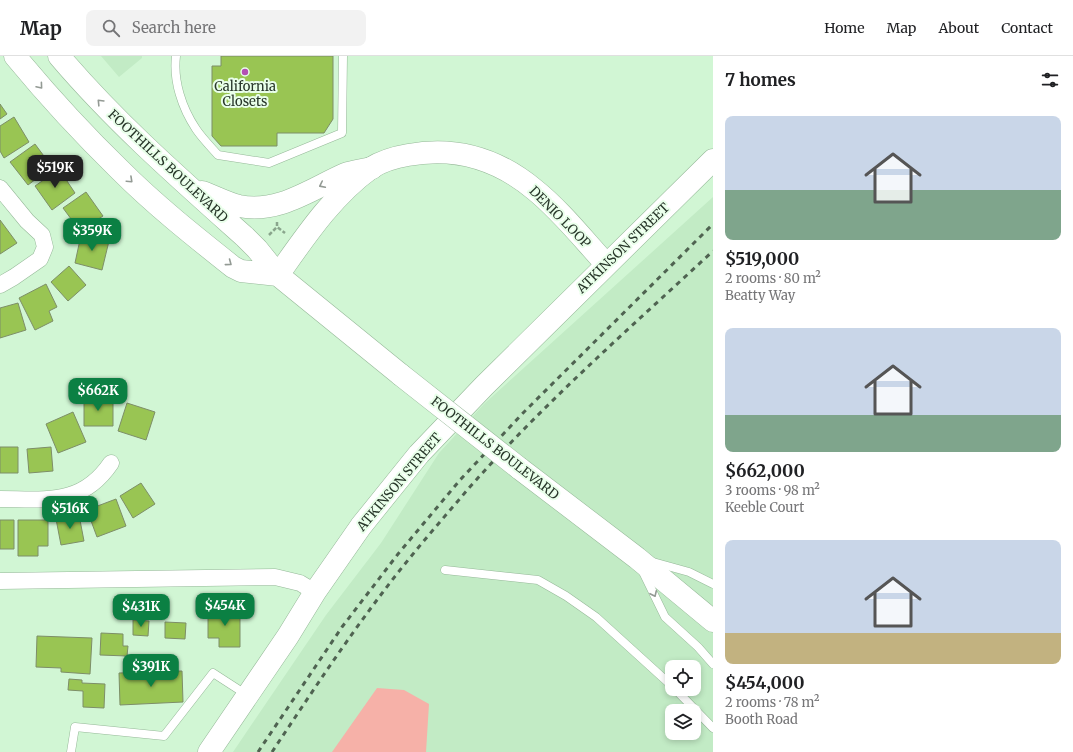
<!DOCTYPE html>
<meta charset="utf-8">
<style>
:root{--surface:#fff;--page:#f2f2f2;--text:#202124;--muted:#757577;--line:#e0e0e0;--accent:#0b8043}
body{margin:0;font-family:Merriweather,serif;background:var(--page);color:var(--text);height:100vh;display:flex;flex-direction:column;font-size:15px;white-space:nowrap}
*{box-sizing:border-box;margin:0}
p{font-size:13px;color:var(--muted)}
.icon{flex:none;width:22px;height:22px;fill:none;stroke:currentColor;stroke-width:2;stroke-linecap:round;stroke-linejoin:round}
.map{position:relative;flex:1;overflow:hidden}
.side{display:flex;flex-direction:column;background:var(--surface);width:360px}
.side>*{flex:none}
.fabs{position:absolute;left:665px;top:604px;display:grid;gap:8px}
.fabs a{display:grid;place-items:center;width:36px;height:36px;border-radius:8px;background:var(--surface);box-shadow:0 2px 6px #0003;font-size:20px}
.price{position:absolute;translate:-50% -34px;padding:0 9px;border-radius:8px;background:var(--accent);color:#fff;font-size:13px;line-height:26px;filter:drop-shadow(0 1px 2px #0008)}
.price::after{content:'';position:absolute;left:50%;top:24px;width:12px;height:9px;margin-left:-6px;background:inherit;clip-path:polygon(0 0,100% 0,50% 100%)}
.price.current{background:#222;color:#fff}
ul{padding:0;list-style:none}
li{display:grid;align-content:center;gap:8px;height:212px;padding:0 12px}
li span{display:grid;place-items:center;height:124px;border-radius:8px;color:#555}
li>.icon{margin-inline-start:auto}
span .icon{width:72px;height:72px;fill:#fffc;stroke-width:1}
li b{font-size:17px}
h2{display:flex;justify-content:space-between;align-items:center;height:48px;padding:0 12px;font-size:17px}
header{display:flex;align-items:center;gap:24px;box-sizing:border-box;height:56px;padding:0 20px;background:var(--surface);border-bottom:1px solid var(--line)}
header strong{font-size:19px}
nav{display:flex;gap:22px;margin-inline-start:auto;font-size:14px}
.search{width:280px;height:36px;background:var(--page);display:flex;align-items:center;gap:10px;box-sizing:border-box;padding:0 14px;border-radius:8px;color:var(--muted);font-size:15px}
main{display:flex;flex:1;min-height:0}
.map>svg:first-child{display:block}
.built{fill:#c2ebc5;fill-rule:evenodd}
.green{fill:#f6b1a8}
.building{fill:#99c553;stroke:#7d8e68}
.lines{fill:none;stroke-linecap:round;stroke-linejoin:round}
.lane-casing{stroke:#95b898;stroke-width:9}
.street-casing{stroke:#95b898;stroke-width:17}
.secondary-casing{stroke:#95b898;stroke-width:23}
.primary-casing{stroke:#95b898;stroke-width:23}
.path{stroke:#89a58c;stroke-width:2.5;stroke-dasharray:4 2;stroke-linecap:butt}
.lane{stroke:#fff;stroke-width:8}
.street{stroke:#fff;stroke-width:16}
.secondary{stroke:#fff;stroke-width:22}
.primary{stroke:#fff;stroke-width:22}
.rail{stroke:#4f6351;stroke-width:3;stroke-dasharray:5 5;stroke-linecap:butt}
.primary-bridge-casing{stroke:#95b898;stroke-width:23;stroke-linecap:butt}
.primary-bridge{stroke:#fff;stroke-width:22}
.oneway{stroke:#939a94}
.poi-dot{fill:#b34fb4;stroke:#e9ffea;stroke-width:1.5}
.labels{text-anchor:middle;dominant-baseline:central;stroke-width:4;stroke-linejoin:round;paint-order:stroke}
.poi-label{font-size:13px;fill:#273629;stroke:#e9ffea}
.street-label{font-size:13px;fill:#273629;stroke:#e9ffea}
</style>
<header>
<strong>Map</strong>
<div class="search"><svg class="icon" aria-label="search" viewBox="0 0 24 24"><circle cx="10" cy="10" r="6"/><path d="M15 15l6 6"/></svg>Search here</div>
<nav><a>Home</a><a>Map</a><a>About</a><a>Contact</a></nav>
</header>
<main>
<div class="map">
<svg width="713" height="696" viewBox="0 0 713 696">
<rect width="100%" height="100%" fill="#d1f6d4"/>
<!-- built -->
<path class="built" d="M101,0H142V2L119,21Z
M713,141V696H233L326,559L381,487L439,397L484,348ZM672,611H694V633H672ZM672,655H694V677H672Z"/>
<!-- green -->
<path class="green" d="M377,632L404,634L429,648L426,696H332Z"/>
<!-- building -->
<path class="building" d="M221,0H333V63L324,77H277V90H221L212,80V10H221Z
M0,48L7,58L0,63Z
M14,61L29,86L4,102L0,95V70Z
M35,88L52,111L28,129L10,106Z
M59,113L75,137L52,154L35,130Z
M86,136L103,160L80,175L63,152Z
M0,164L17,187L0,198Z
M81,179L109,185L102,214L75,207Z
M69,210L86,229L68,245L51,226Z
M46,228L57,251L49,255L53,265L35,274L19,242Z
M18,247L26,274L0,282V252Z
M84,343H113V370H84Z
M127,347L155,356L146,384L118,375Z
M73,356L86,386L58,397L46,368Z
M0,391H18V417H0Z
M51,391L53,415L29,417L27,393Z
M141,427L155,448L133,462L120,440Z
M116,443L126,470L97,481L87,454Z
M79,459L84,485L61,489L56,463Z
M0,464H14V493H0Z
M18,464H48V490H38V500H18Z
M208,554H240V591H219V582H208Z
M133,564L149,565L148,580L133,579Z
M165,566L186,567L185,583L165,582Z
M101,577L123,578V590H128L127,600L100,599Z
M37,580L92,582L90,618L61,616V612L36,611Z
M182,615L183,646L120,649L119,617Z
M69,623L82,624V627L105,628L104,652L83,651V635L68,634Z"/>
<g class="lines">
<!-- lane casing -->
<g class="lane-casing">
<path id="lane" d="M176,0C173,25 182,52 196,73C202,82 210,90 218,99L269,107L342,77L343,0
M653,506L689,516L713,528
M445,514L538,524L566,540L596,561L672,630
M643,516L665,561L698,591L713,608
M675,633L713,672
M71,696L75,671L164,680L213,617L247,639"/>
</g>
<!-- street casing -->
<g class="street-casing">
<path id="street" d="M0,132L27,165L42,179L45,191L40,203L14,221L0,229
M0,443C46,443 82,450 111,407
M0,525L275,521L300,527L315,536"/>
</g>
<!-- secondary casing -->
<g class="secondary-casing">
<path id="secondary" d="M278,219C305,181 332,140 371,112C382,105 396,101 408,99C456,90 498,103 535,134C561,155 583,183 606,208
M209,696L288,580L315,536L361,470L419,398L484,330L713,104"/>
</g>
<!-- primary casing -->
<g class="primary-casing">
<path id="primary" d="M15,0C48,40 83,78 120,114C155,149 194,180 233,211L241,215L278,219
M59,0C115,66 180,123 245,181L257,193L278,219L401,319
M202,136C214,140 226,147 239,150C278,158 311,133 345,118C353,115 363,114 372,112
M519,412L637,502L713,565"/>
</g>
<!-- path -->
<path class="path" d="M277,166V171L285,177
M269,179L277,171"/>
<!-- lane -->
<use href="#lane" class="lane"/>
<!-- street -->
<use href="#street" class="street"/>
<!-- secondary -->
<use href="#secondary" class="secondary"/>
<!-- primary -->
<use href="#primary" class="primary"/>
<!-- rail -->
<path class="rail" d="M258,696L342,571L398,498L460,424L524,356L713,168
M272,696C308,642 344,587 383,536C410,500 440,466 469,432C544,347 630,272 713,195"/>
<!-- primary-bridge casing -->
<g class="primary-bridge-casing">
<path id="primary-bridge" d="M401,319L519,412"/>
</g>
<!-- primary-bridge -->
<use href="#primary-bridge" class="primary-bridge"/>
</g>
<!-- one-way arrows -->
<defs><path id="oneway-chevron" d="M-2-3.5L2.5 0L-2 3.5" fill="none" stroke-width="1.6" stroke-linecap="round" stroke-linejoin="round"/></defs>
<g class="oneway">
<use href="#oneway-chevron" transform="translate(40 30) rotate(50)"/>
<use href="#oneway-chevron" transform="translate(100 46) rotate(-134)"/>
<use href="#oneway-chevron" transform="translate(130 124) rotate(43)"/>
<use href="#oneway-chevron" transform="translate(322 129) rotate(154)"/>
<use href="#oneway-chevron" transform="translate(229 207) rotate(37)"/>
<use href="#oneway-chevron" transform="translate(654 538) rotate(65)"/>
</g>
<!-- markers -->
<circle class="poi-dot" cx="245" cy="16" r="4"/>
<g class="labels">
<!-- poi labels -->
<g class="poi-label">
<text x="245" y="30">California<tspan x="245" dy="15">Closets</tspan></text>
</g>
<!-- street labels -->
<g class="street-label">
<text transform="translate(168 110) rotate(43)">FOOTHILLS BOULEVARD</text>
<text transform="translate(560 161) rotate(45)">DENIO LOOP</text>
<text transform="translate(623 192) rotate(-44)">ATKINSON STREET</text>
<text transform="translate(495 392) rotate(38)">FOOTHILLS BOULEVARD</text>
<text transform="translate(399 426) rotate(-50)">ATKINSON STREET</text>
</g>
</g>
</svg>
<div class="fabs">
<a><svg class="icon" aria-label="locate" viewBox="0 0 24 24"><circle cx="12" cy="12" r="6"/><path d="M12 2v4M12 18v4M2 12h4M18 12h4"/></svg></a>
<a><svg class="icon" aria-label="layers" viewBox="0 0 24 24"><path d="M12 4l9 5-9 5-9-5zM3 14l9 5 9-5"/></svg></a>
</div>
<b class="price current" style="left:55px;top:133px">$519K</b>
<b class="price" style="left:92px;top:196px">$359K</b>
<b class="price" style="left:98px;top:356px">$662K</b>
<b class="price" style="left:70px;top:474px">$516K</b>
<b class="price" style="left:225px;top:571px">$454K</b>
<b class="price" style="left:141px;top:572px">$431K</b>
<b class="price" style="left:151px;top:632px">$391K</b>
</div>
<section class="side">
<h2>7 homes<svg class="icon" aria-label="filters" viewBox="0 0 24 24"><path d="M4 7h16M4 17h16"/><circle cx="9" cy="7" r="2"/><circle cx="15" cy="17" r="2"/></svg></h2>
<ul>
<li><span style="background:linear-gradient(#c9d6e8 60%,#7fa58c 0)"><svg class="icon" aria-label="home" viewBox="0 0 24 24"><path d="M3 11l9-7 9 7M6 9v11h12V9"/></svg></span><div><b>$519,000</b><p>2 rooms · 80 m²</p><p>Beatty Way</p></div></li>
<li><span style="background:linear-gradient(#c9d6e8 70%,#7fa58c 0)"><svg class="icon" aria-label="home" viewBox="0 0 24 24"><path d="M3 11l9-7 9 7M6 9v11h12V9"/></svg></span><div><b>$662,000</b><p>3 rooms · 98 m²</p><p>Keeble Court</p></div></li>
<li><span style="background:linear-gradient(#c9d6e8 75%,#c2b280 0)"><svg class="icon" aria-label="home" viewBox="0 0 24 24"><path d="M3 11l9-7 9 7M6 9v11h12V9"/></svg></span><div><b>$454,000</b><p>2 rooms · 78 m²</p><p>Booth Road</p></div></li>
</ul>
</section>
</main>
